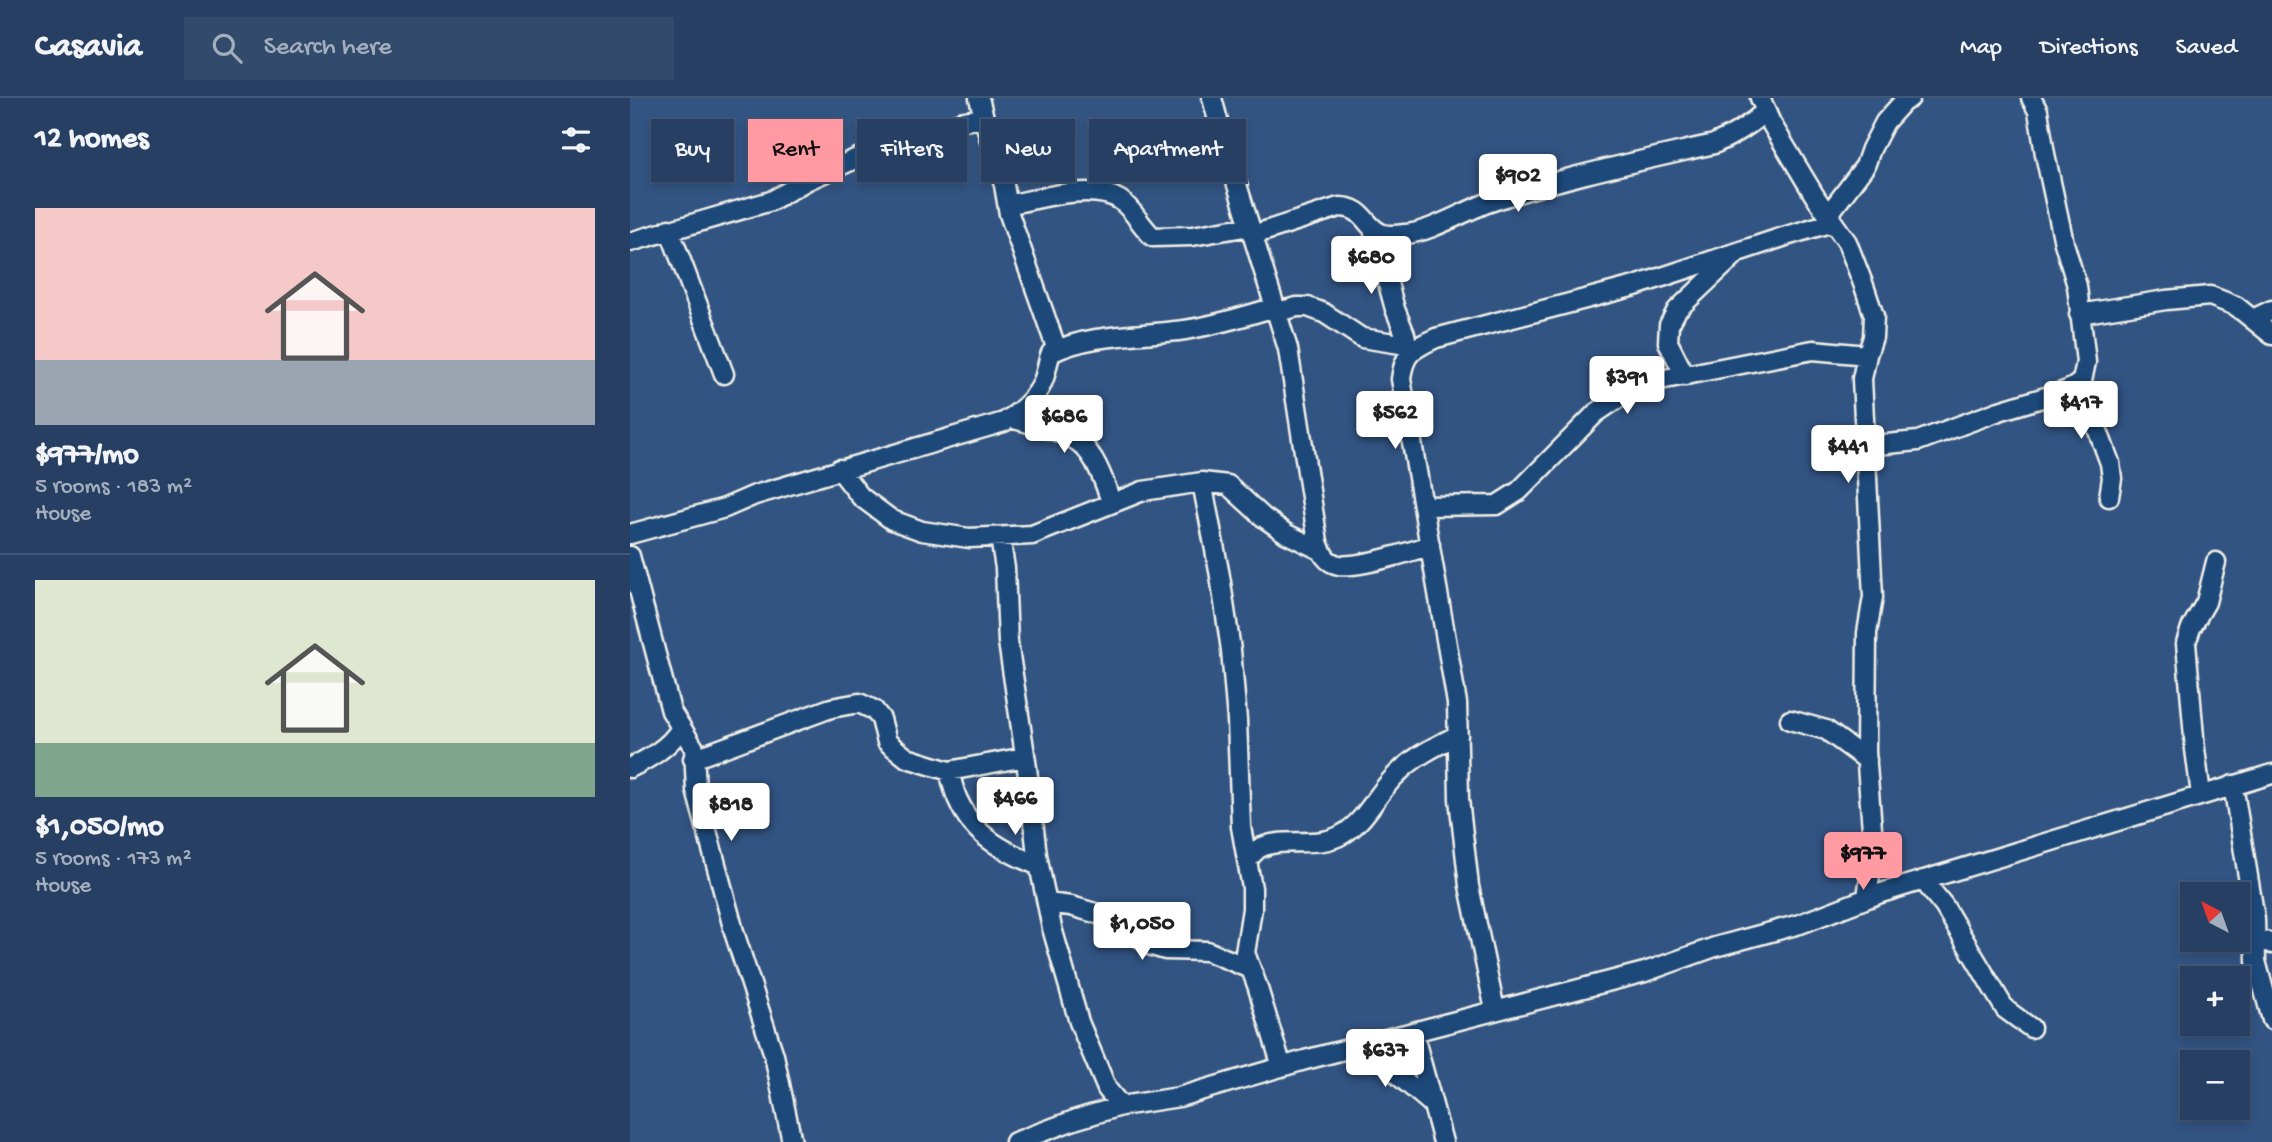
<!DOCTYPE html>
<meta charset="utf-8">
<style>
:root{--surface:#263f62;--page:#324a6b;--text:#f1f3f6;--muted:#a4afbe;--line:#425877;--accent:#ff9aa2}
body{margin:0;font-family:"Gochi Hand",sans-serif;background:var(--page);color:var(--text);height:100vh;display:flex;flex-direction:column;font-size:26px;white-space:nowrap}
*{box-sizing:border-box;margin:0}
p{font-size:23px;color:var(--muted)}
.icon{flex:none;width:38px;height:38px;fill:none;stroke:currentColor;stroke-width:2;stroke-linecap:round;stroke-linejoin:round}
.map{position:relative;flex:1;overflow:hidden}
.side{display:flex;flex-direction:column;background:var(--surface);width:630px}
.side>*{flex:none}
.banner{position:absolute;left:21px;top:21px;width:665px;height:63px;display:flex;gap:14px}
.needle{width:46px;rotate:319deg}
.buttons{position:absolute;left:1550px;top:784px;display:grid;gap:14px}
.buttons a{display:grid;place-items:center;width:70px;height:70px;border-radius:0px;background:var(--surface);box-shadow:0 4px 10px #0003,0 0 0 2px var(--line);font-size:35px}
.price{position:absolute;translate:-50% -60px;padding:0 16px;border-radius:7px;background:#fff;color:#222;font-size:23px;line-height:46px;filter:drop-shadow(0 2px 4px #0008)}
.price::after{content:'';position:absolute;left:50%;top:42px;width:21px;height:16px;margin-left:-10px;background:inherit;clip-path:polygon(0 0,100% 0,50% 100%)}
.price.selected{background:var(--accent);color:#111}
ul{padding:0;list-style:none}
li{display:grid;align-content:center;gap:14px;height:371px;padding:0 35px}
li+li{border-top:2px solid var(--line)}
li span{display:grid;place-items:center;height:217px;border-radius:0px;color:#555}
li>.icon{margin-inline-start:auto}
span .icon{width:126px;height:126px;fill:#fffc;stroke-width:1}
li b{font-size:30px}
h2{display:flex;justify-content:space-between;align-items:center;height:84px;padding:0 35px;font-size:30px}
.pill{padding:0 24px;border-radius:0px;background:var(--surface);box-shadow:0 4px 10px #0003,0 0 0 2px var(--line);font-size:24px;line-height:63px}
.pill.selected{background:var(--accent);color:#111}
header{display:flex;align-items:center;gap:42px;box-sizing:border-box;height:98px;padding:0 35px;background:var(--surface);border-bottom:2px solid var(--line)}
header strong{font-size:33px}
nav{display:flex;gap:38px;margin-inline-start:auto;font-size:24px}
.search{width:490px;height:63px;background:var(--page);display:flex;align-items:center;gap:18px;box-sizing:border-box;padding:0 24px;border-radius:0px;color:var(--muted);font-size:26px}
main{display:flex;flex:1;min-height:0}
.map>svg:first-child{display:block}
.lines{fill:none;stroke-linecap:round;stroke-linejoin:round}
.minor-casing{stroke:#f4f1e8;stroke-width:23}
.minor{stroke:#1f4a7a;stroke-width:18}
</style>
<header>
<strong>Casavia</strong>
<div class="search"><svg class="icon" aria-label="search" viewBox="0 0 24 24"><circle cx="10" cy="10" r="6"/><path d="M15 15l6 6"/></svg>Search here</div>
<nav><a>Map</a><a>Directions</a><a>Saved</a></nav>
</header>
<main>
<section class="side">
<h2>12 homes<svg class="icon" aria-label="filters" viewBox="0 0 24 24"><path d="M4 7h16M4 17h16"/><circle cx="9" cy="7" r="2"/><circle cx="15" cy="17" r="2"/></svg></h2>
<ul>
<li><span style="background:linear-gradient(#f6c9c9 70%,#9aa5b1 0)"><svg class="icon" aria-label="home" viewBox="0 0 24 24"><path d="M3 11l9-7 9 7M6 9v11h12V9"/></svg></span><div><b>$977/mo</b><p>5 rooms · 183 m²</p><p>House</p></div></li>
<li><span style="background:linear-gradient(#dfe7d0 75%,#7fa58c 0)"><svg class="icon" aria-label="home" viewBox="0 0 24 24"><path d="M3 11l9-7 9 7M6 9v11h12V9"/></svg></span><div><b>$1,050/mo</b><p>5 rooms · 173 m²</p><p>House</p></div></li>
</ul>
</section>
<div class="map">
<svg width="1642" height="1044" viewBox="0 0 1642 1044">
<rect width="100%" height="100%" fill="#325483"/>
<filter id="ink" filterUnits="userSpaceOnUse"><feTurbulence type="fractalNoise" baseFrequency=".0143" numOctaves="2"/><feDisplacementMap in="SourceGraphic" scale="14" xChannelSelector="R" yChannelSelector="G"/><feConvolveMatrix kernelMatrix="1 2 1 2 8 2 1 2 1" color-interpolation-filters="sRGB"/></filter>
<g filter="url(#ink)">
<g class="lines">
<!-- minor casing -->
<g class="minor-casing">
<path id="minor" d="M349,0L361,47L374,87L379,116L427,252
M582,0L594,45L658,251L688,444C692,455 696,465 709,467C727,470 781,454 800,447
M1130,0L1141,25L1186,100L1217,144L1234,188L1244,218L1243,239L1237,257L1232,281L1243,499L1237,535L1236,654L1242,731L1241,770L1237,800
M378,107C407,101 463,84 490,102C503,111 511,128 523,139L562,138L620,128
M1198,117L1235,68L1241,51L1255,24L1273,4L1280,0
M39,131L94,276
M743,131L765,211L775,236L779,255
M623,137L709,109C736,109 734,130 753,136C760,138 768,137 775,136C799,135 836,112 860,104C933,79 1010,63 1084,46C1104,37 1120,28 1135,13
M0,144L141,103L178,82L250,50L334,23L354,20
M647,214L667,209H678L694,215L732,240L777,247
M1449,216L1536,202L1580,198L1606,208L1642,237
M1623,221L1642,212
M1055,278L1038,244L1039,227L1047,212L1104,158
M1450,285L1480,365L1482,380L1479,399
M381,320C446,339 459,335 481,404
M1236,348L1288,343L1369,313L1435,293L1444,289L1452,283L1456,264L1447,188L1434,145L1415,56L1408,13L1401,0
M209,371L231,399L262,422L292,433L339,440L402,437L513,393L572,384L598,387L633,419L657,436L692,453
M572,384L590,478L601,552L607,622L611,729L622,790V811L615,855L627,887L652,969
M794,408L867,407L889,393L966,315L999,293L1030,282L1183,252L1237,257
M0,436L95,410L125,397L374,324C389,315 407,300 413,283C417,274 417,264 421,255C460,235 512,238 555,232C586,227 616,218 645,209
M370,439L375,470L378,544L397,670L407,757L422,830L449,924L477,991L491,1008
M0,458L41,613L64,650L66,692L105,837L144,957L162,1044
M1160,622L1196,632L1237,662
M63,661L201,610L229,605L244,612L251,621L257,644L277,660L319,673L395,659
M0,670C18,661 40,649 50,631
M319,673C322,683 324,695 329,704C344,739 376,754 409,768
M1603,687L1625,821L1626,863L1642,922
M1571,697L1565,651L1556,545L1561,530L1576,504L1586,464
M617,763C620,759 624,754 628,751C652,737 687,752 713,736C737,722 748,693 768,675C785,658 806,648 828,637
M1293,782L1314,808L1375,911L1401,930
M417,805L441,808L482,820L522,848L535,852L577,853L621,871
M1625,839L1642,846
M865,912L839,788L829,701L827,605L771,281C774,255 782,251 806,240L1005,188L1153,139L1203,124
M783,934L813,1044
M738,946L770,979L801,1005
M385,1044L447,1021L491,1008L549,999L675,962L1015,874L1085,849L1170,826L1248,796L1642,676"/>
</g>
<!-- minor -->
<use href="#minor" class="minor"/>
</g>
</g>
</svg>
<div class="buttons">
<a><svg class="needle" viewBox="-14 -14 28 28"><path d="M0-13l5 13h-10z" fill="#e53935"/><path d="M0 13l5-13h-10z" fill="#a4afbe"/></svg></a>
<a>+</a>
<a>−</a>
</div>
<b class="price" style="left:888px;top:116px">$902</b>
<b class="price" style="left:741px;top:198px">$680</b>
<b class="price" style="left:997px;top:318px">$391</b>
<b class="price" style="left:1451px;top:343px">$417</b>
<b class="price" style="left:765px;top:353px">$562</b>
<b class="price" style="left:434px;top:357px">$686</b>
<b class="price" style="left:1218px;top:387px">$441</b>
<b class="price" style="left:385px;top:739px">$466</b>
<b class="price" style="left:101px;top:745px">$818</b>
<b class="price selected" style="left:1233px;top:794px">$977</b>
<b class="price" style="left:512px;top:864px">$1,050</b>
<b class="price" style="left:755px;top:991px">$637</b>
<div class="banner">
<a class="pill">Buy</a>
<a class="pill selected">Rent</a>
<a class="pill">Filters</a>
<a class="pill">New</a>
<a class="pill">Apartment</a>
</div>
</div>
</main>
